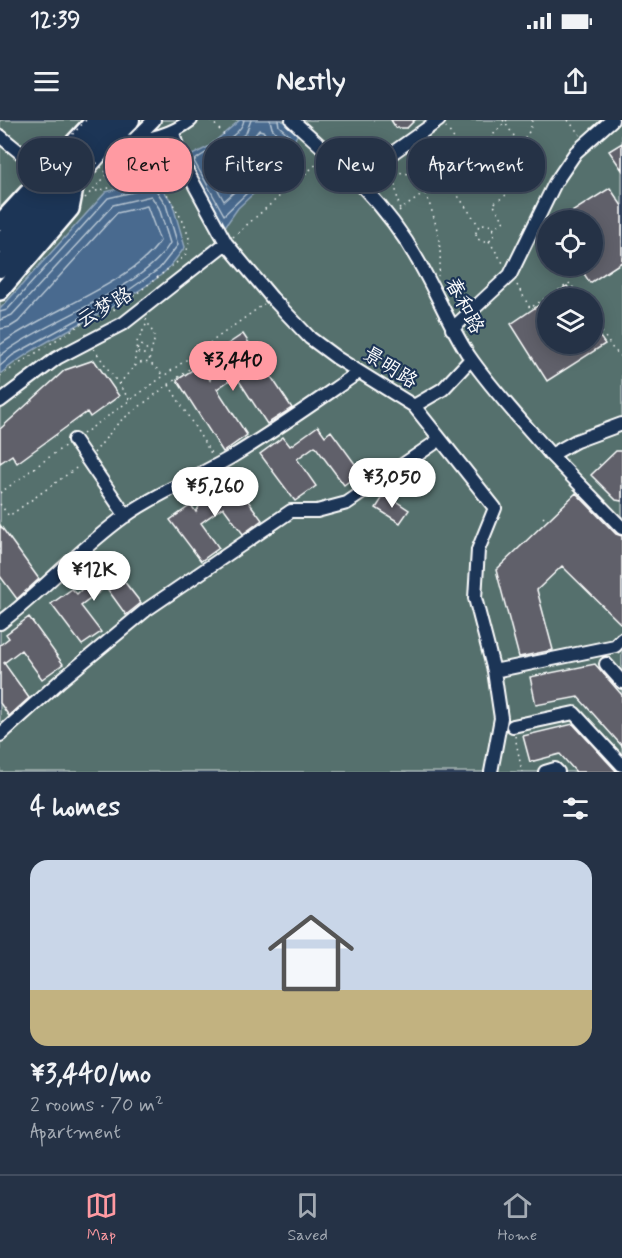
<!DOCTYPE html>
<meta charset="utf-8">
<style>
:root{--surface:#253246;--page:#313e51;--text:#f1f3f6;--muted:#a3aab3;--line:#424d5f;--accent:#ff9aa2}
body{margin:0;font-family:Mynerve,"LXGW WenKai TC",sans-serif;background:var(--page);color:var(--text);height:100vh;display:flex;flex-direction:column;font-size:22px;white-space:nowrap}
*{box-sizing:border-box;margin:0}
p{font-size:20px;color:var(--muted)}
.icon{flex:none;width:33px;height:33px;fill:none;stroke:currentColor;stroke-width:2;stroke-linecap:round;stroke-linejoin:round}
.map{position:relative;height:652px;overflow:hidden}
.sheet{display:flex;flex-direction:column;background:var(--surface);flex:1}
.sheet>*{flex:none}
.top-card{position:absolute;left:18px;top:18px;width:586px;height:54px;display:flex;gap:12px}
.fabs{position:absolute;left:537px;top:90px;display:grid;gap:12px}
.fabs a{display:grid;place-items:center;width:66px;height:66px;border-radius:50%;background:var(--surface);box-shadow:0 3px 15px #0003,0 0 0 2px var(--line);font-size:30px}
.price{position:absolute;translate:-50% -51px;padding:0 14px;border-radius:21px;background:#fff;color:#222;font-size:20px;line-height:39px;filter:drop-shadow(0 2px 3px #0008)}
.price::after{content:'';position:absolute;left:50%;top:36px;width:18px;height:14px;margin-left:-9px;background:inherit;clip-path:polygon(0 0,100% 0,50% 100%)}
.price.selected{background:var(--accent);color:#111}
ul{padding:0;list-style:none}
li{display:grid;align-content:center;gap:12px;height:318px;padding:0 30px}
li+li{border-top:2px solid var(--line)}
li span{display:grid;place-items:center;height:186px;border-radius:18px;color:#555}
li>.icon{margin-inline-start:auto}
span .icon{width:108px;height:108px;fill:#fffc;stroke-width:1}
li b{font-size:26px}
h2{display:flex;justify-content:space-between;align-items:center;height:72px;padding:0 30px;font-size:26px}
.pill{padding:0 21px;border-radius:24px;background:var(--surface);box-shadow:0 3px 15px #0003,0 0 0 2px var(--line);font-size:21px;line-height:54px}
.pill.selected{background:var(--accent);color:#111}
.status{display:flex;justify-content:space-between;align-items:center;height:42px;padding:0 30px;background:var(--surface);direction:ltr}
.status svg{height:16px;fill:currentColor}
header{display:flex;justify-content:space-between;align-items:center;height:78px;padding:0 30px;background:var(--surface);font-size:27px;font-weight:700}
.dock{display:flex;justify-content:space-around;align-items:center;height:84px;border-top:2px solid var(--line);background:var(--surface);font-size:16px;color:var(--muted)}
.dock a{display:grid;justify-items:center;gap:3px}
.dock .selected{color:var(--accent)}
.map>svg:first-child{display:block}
.green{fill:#54706d;stroke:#aab8b6;stroke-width:1.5;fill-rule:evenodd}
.water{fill:#486b8f;stroke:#91a6bc;stroke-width:1.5}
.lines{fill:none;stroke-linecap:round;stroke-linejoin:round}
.shore{stroke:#b6c4d2;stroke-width:1.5}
.building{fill:#60606a;stroke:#fff;stroke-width:1.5}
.minor-casing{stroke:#fff;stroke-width:16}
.major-casing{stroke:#fff;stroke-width:20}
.highway-casing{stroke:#fff;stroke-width:22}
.path{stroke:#fff;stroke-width:1.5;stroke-dasharray:1.5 4.5;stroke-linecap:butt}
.minor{stroke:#1d3557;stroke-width:12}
.major{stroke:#1d3557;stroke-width:15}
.highway{stroke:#1d3557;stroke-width:18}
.path-bridge{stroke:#fff;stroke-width:1.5;stroke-dasharray:1.5 4.5;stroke-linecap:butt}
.labels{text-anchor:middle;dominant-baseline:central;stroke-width:4.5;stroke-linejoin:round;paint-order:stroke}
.street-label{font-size:20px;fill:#fff;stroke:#1d3557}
</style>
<div class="status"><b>12:39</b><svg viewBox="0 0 49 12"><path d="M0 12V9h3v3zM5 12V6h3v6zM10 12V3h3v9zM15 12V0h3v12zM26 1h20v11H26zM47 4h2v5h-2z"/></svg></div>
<header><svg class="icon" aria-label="menu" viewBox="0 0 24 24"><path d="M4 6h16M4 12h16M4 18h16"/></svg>Nestly<svg class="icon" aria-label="share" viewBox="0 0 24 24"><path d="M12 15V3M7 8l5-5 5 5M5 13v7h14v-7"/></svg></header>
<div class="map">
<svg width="622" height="652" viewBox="0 0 622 652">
<rect width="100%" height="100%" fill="#31425d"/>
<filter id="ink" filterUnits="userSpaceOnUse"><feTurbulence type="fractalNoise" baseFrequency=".0167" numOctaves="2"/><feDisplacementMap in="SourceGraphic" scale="12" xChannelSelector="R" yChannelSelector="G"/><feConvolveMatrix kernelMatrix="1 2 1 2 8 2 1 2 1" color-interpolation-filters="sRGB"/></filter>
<g filter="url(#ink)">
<!-- green -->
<path class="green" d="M0,0H622V652H0ZM548,100H592V146H548ZM548,178H592V224H548Z"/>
<!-- water -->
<path class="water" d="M240,0H281L298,13L280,49L238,88L224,108L186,38L208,27Z
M155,59L172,82L185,127C178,136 170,148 161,155C111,194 49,213 0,254V189L106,72Z"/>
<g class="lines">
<!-- shore -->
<path class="shore" d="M244,0C241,18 206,30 194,41L224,95L275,46L289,15L279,6L278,0
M251,0L246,13L204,44L224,81L269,41L280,18L272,8L270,0
M259,10L263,11L269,20L262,35L226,66L217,48L252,19Z
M0,192L7,190L108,78L154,67L166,85L178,125L159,149L119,177L13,235L0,246
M0,200L12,195L113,85L151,76L159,88L170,123C145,169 43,201 0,236
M0,209L10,207L18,202L117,93L147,86L160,121C135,162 41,193 0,225"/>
</g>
<!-- building -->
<path class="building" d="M391,0H415L407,8H396Z
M622,23V50L609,31Z
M610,68L622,86V142L590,163L579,146H592V100H559Z
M567,166L575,178H549Z
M548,179V224H592V206L605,224L547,261L511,204Z
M243,214L292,288L267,304L236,256L217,269L247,315L223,332L177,260L200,245L210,260L215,246L227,242L219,230Z
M94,240L119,276L90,297L87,292L17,343L12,335L0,343V309L65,250Z
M318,306L325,316L331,311L361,352L344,365L315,326L297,339L316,366L295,381L260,334L283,317L290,326Z
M616,331H622V381L616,380L591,355Z
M231,358L262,400L243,414L223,387L201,403L219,428L201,441L170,400L191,385L196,392L202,381L212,375L211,373Z
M576,373L616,414L622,416V505L562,446L537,470L553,530L519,537L496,450Z
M385,374L409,390L400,403L376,388Z
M0,405L39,459L17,479L0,456Z
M109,442L141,483L126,495L106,467L81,486L101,512L82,525L51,484L72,469L77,474L87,464L96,463L92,454Z
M29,497L63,544L42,559L21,530L4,543L29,578L9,596L0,583V525L9,518L6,514Z
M595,544L622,575V626L578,577L536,585L530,557Z
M573,604L616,651L618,652H576L560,634L530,642L523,616Z"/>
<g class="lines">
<!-- minor casing -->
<g class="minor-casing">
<path id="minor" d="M292,0C339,42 386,83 417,139C436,171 449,205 469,236C493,271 524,303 551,335L576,321L622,304
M173,13L182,42L226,123L272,178L310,218L337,238L414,286L495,388L478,430L475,478L494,551L501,598L491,652
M0,16L50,57
M110,20C140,23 167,18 191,0
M133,21L154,0
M357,58L439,0
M452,209L510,155L555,63L576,32L612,0
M0,281L57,238L124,203L226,123
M414,286L443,269L471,239
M74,320L126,396
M551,335L622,408
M0,503C44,470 80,428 125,396C159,372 198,357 233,336C276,310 318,280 359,252
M606,544L622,562
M494,551L615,526L622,519
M513,606L574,593L622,645
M0,615L60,561L146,490L291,391H317L347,383L439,320
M545,652L555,649L558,652"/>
</g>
<!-- major casing -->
<g class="major-casing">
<path id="major" d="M0,102L94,0
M0,172L71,89L77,58"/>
</g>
<!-- highway casing -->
<g class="highway-casing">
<path id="highway" d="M0,124L110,0
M0,148L110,20L130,0"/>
</g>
<!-- path -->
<path class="path" d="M211,0L278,76
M503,0L544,59
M507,0L491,17L494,24L500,29C516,25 531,19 532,0
M568,0L580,15
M446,7L469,40
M425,22L431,30L429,34L479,106
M417,27L421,32L428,34
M392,45L397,52L415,55C431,78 446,128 438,156
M397,53L394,60L400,91
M108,54L128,34
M96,71L139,61L172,48
M399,91L494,24
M476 113a9 9 0 1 1 18 0a9 9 0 1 1-18 0Z
M493,109L504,101L493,84L506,75L496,60L508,52L496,34L500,29
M233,117L320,41
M489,121L503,143
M517,165L530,188L570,163L580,178
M592,197L613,229L622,237
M146,199L155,217L149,241
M137.5 230a4.5 4.5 0 1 1 9 0a4.5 4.5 0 1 1-9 0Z
M94,229L129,279
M134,246L137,222L147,203
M0,256L81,204L97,199L122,185L185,136L190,121L184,103L156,55
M119,264C135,246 143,230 162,255
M169,265L212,335
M83,314L264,184
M94,333L119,302L209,234L218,245
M599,344L601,346
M0,373L66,325
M0,384L9,396L79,346
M543,397L547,401
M515,616L522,652"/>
<!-- minor -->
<use href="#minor" class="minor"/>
<!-- major -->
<use href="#major" class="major"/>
<!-- highway -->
<use href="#highway" class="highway"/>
<!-- path-bridge -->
<path class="path-bridge" d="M85,78L108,54L70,17L86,0"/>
</g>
</g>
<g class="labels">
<!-- street labels -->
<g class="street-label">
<text transform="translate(464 186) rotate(62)">春和路</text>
<text transform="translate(105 188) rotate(-30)">云梦路</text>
<text transform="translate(390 248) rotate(32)">景明路</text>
</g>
</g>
</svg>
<div class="fabs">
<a><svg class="icon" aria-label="locate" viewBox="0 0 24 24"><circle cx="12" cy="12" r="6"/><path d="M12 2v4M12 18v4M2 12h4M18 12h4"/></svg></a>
<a><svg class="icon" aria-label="layers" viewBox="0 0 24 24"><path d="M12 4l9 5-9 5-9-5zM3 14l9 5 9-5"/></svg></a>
</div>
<b class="price selected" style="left:233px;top:272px">¥3,440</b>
<b class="price" style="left:392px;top:389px">¥3,050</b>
<b class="price" style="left:215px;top:398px">¥5,260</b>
<b class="price" style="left:94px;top:482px">¥12K</b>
<div class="top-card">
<a class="pill">Buy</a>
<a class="pill selected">Rent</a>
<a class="pill">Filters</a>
<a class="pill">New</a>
<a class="pill">Apartment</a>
</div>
</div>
<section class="sheet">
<h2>4 homes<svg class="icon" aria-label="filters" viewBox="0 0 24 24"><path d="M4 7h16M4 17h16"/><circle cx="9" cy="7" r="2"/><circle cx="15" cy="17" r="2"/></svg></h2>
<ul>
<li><span style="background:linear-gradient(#c9d6e8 70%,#c2b280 0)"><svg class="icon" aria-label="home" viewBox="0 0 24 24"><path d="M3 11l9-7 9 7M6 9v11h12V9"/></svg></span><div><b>¥3,440/mo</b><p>2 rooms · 70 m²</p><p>Apartment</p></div></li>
</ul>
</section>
<nav class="dock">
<a class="selected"><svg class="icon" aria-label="map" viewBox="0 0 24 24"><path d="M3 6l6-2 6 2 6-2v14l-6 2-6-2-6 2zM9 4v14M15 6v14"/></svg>Map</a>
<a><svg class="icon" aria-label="saved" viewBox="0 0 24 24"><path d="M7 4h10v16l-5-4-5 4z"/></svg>Saved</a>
<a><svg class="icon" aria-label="home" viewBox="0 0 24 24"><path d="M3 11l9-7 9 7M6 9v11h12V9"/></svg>Home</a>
</nav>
